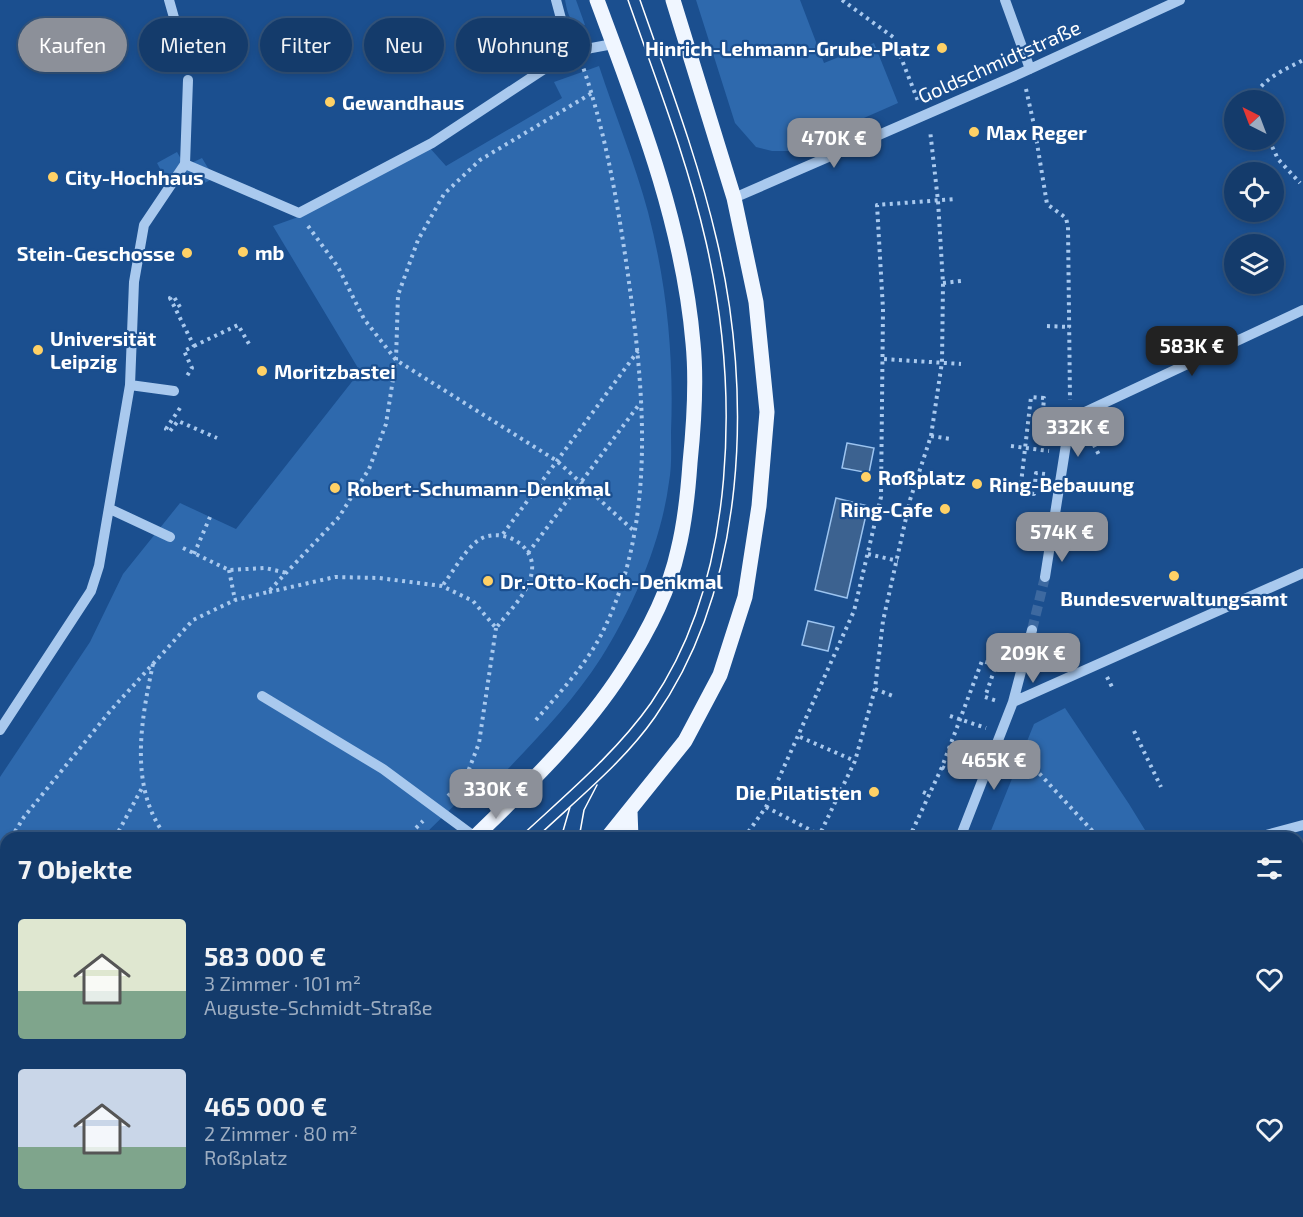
<!DOCTYPE html>
<html lang="de">
<meta charset="utf-8">
<style>
:root{--surface:#143b6b;--page:#1d4271;--text:#f1f3f6;--muted:#9dadc1;--line:#33557e;--accent:#8c9099}
body{margin:0;font-family:"Exo 2",sans-serif;background:var(--page);color:var(--text);height:100vh;display:flex;flex-direction:column;font-size:22px;white-space:nowrap}
*{box-sizing:border-box;margin:0}
p{font-size:20px;color:var(--muted)}
.icon{flex:none;width:33px;height:33px;fill:none;stroke:currentColor;stroke-width:2;stroke-linecap:round;stroke-linejoin:round}
.map{position:relative;flex:1;overflow:hidden}
.sheet{position:absolute;left:0px;top:832px;width:1304px;height:386px;display:flex;flex-direction:column;background:var(--surface);border-radius:18px 18px 0 0;box-shadow:0 3px 9px #0003,0 0 0 2px var(--line)}
.sheet>*{flex:none}
.guide{position:absolute;left:18px;top:18px;width:600px;height:54px;display:flex;gap:12px}
.needle{width:39px;rotate:318deg}
.tools{position:absolute;left:1224px;top:90px;display:grid;gap:12px}
.tools a{display:grid;place-items:center;width:60px;height:60px;border-radius:50%;background:var(--surface);box-shadow:0 3px 9px #0003,0 0 0 2px var(--line);font-size:30px}
.price{position:absolute;translate:-50% -51px;padding:0 14px;border-radius:12px;background:var(--accent);color:#fff;font-size:20px;line-height:39px;filter:drop-shadow(0 2px 3px #0008)}
.price::after{content:'';position:absolute;left:50%;top:36px;width:18px;height:14px;margin-left:-9px;background:inherit;clip-path:polygon(0 0,100% 0,50% 100%)}
.price.active{background:#222;color:#fff}
ul{padding:0;list-style:none}
li{display:flex;align-items:center;gap:18px;height:150px;padding:0 18px}
li span{display:grid;place-items:center;flex:none;width:168px;height:120px;border-radius:6px;color:#555}
li>.icon{margin-inline-start:auto}
span .icon{width:72px;height:72px;fill:#fffc;stroke-width:1}
li b{font-size:26px}
h2{display:flex;justify-content:space-between;align-items:center;height:72px;padding:0 18px;font-size:26px}
.tag{padding:0 21px;border-radius:27px;background:var(--surface);box-shadow:0 3px 9px #0003,0 0 0 2px var(--line);font-size:21px;line-height:54px}
.tag.active{background:var(--accent);color:#fff}
.map>svg:first-child{display:block}
.green{fill:#2e69ad}
.water{fill:#3c6290;stroke:#9cc4f0;stroke-width:1.5}
.lines{fill:none;stroke-linecap:round;stroke-linejoin:round}
.minor-tunnel{stroke:#3d69a0;stroke-width:10;stroke-dasharray:10 5;stroke-linecap:butt}
.path{stroke:#a9c9ee;stroke-width:4;stroke-dasharray:3 4.5;stroke-linecap:butt}
.minor{stroke:#a9c9ee;stroke-width:10}
.major{stroke:#f0f6ff;stroke-width:15}
.tram{stroke:#fff;stroke-width:1.5}
.poi-dot{fill:#ffd166;stroke:#1b4f8f;stroke-width:2}
.labels{text-anchor:middle;dominant-baseline:central;stroke-width:4.5;stroke-linejoin:round;paint-order:stroke}
.poi-label{font-size:20px;font-weight:bold;fill:#fff;stroke:#1b4f8f;text-anchor:start}
.street-label{font-size:20px;fill:#fff;stroke:#1b4f8f}
</style>
<div class="map">
<svg width="1303" height="1217" viewBox="0 0 1303 1217">
<rect width="100%" height="100%" fill="#1b4f8f"/>
<!-- green -->
<path class="green" d="M565,0H576L585,25C569,24 568,14 565,0Z
M696,0H800L824,63L874,43L898,103L789,151H772L756,147L735,123Z
M599,66C615,115 635,163 648,212C667,285 674,357 671,432C671,448 672,466 669,482C661,543 633,607 601,658C571,705 530,745 492,786L486,791H469L424,835L427,838H6V1212H75L70,1217H0V777L90,642L123,574L180,503L236,529L358,374V368L273,226L301,216L429,147L446,166L562,98L554,82Z
M177,152L185,166L202,158L214,178L195,188L185,170L166,180L157,163Z
M1065,708L1129,804L1145,830L1147,838H988L1034,724Z
M372,1212H516L510,1217H367Z
M627,1212H685L688,1217H629Z"/>
<!-- water -->
<path class="water" d="M847,443L874,448L869,473L842,468Z
M836,498L868,506L847,598L815,590Z
M808,621L834,627L828,651L802,645Z"/>
<g class="lines">
<!-- minor-tunnel -->
<path class="minor-tunnel" d="M1032,630L1045,577"/>
<!-- path -->
<path class="path" d="M842,0L893,37L918,101
M1026,89L1034,125L1047,204L1066,218L1068,227L1070,400
M1256,100C1255,81 1289,68 1303,60
M1269,140L1278,159L1300,183
M308,226L338,267L364,319L396,360L557,461L634,531
M943,283L961,281
M180,307L174,297L170,298L194,346L184,351L192,368L185,379
M1047,326L1070,327
M194,346L238,325L249,344
M884,359L961,364
M180,408L166,429L170,431L178,421L217,438
M1087,431L1100,457
M931,436L951,439
M1011,446L1049,451
M1045,474L1036,473L1034,494L1020,492L1031,397L1044,398L1042,423L1053,424
M503,534L638,351
M183,548L229,570L265,568L287,573
M528,553L641,402
M194,554L210,517
M868,554L898,561
M229,570L235,600
M269,592L335,577L379,578L442,586L473,601L496,628C509,611 530,592 532,570C535,542 496,525 476,542C463,553 453,572 442,586
M993,646L1001,649L996,665
M153,664C141,721 128,788 167,838
M1107,677L1112,687
M875,689L893,696
M950,716L986,728
M536,720C560,692 588,663 604,629C657,520 644,391 628,275C618,205 606,134 583,67
M1134,731L1161,787
M800,737L855,761
M1014,746L1099,838
M942,767L957,774L967,746L977,750
M466,777L479,743L496,628
M923,792L930,795
M448,796L458,786
M766,807L820,835
M416,828L423,821
M1177,836L1178,838
M11,838L24,817L111,710L193,620L235,600L268,592L339,517L369,469L386,424L396,360L398,295L418,240L444,194L480,160L592,93
M115,838L142,788
M744,838L766,807L854,611L881,497L883,309L877,205L955,199
M818,838L855,761L875,689L883,621L910,500L931,436L942,362L943,283L938,201L930,130
M909,838L942,767L982,661L996,665L985,697L997,701
M0,857L6,847
M0,966L6,961
M0,1119L6,1121
M285,1212L302,1217
M619,1212L621,1217
M694,1212L697,1217
M351,1217L356,1212"/>
<!-- minor -->
<path class="minor" d="M169,0L188,67
M556,0L570,52
M1005,0L1030,69
M185,164L299,213L432,143L570,52L613,44
M734,198L1019,74L1180,0
M130,385L174,391
M110,509L170,537
M1045,577L1070,419L1303,310
M262,696L383,769L475,837
M1013,702L1303,573
M0,730L91,591L99,566L130,385L134,282L144,225L185,164L188,80
M960,838L1013,702L1032,630
M1255,838L1303,825
M1298,1009L1303,1007
M235,1212L238,1217
M145,1217L149,1212
M162,1217L166,1212
M1279,1217L1292,1212"/>
<!-- major -->
<path class="major" d="M630,811L631,838
M475,837L516,838
M474,838C526,787 582,734 622,672C645,637 669,592 678,550C685,522 688,492 690,463C694,424 697,383 693,343C683,224 638,110 597,0
M607,838L685,741L720,675L745,597L759,506L767,412L756,302L734,198L673,0
M732,1212L735,1217
M812,1212L814,1217
M96,1217L100,1212
M216,1217L220,1212"/>
<!-- tram -->
<path class="tram" d="M519,838C564,796 615,754 651,703C738,576 739,387 706,242C687,159 656,80 628,0
M536,838C576,800 623,763 655,717C747,586 753,393 717,241C698,159 668,80 640,0
M561,838L570,807
M579,838L584,810L597,785
M764,1212L767,1217
M781,1212L784,1217"/>
</g>
<!-- markers -->
<g class="poi-dot">
<circle cx="942" cy="48" r="6"/>
<circle cx="330" cy="102" r="6"/>
<circle cx="974" cy="132" r="6"/>
<circle cx="53" cy="177" r="6"/>
<circle cx="243" cy="252" r="6"/>
<circle cx="187" cy="253" r="6"/>
<circle cx="38" cy="350" r="6"/>
<circle cx="262" cy="371" r="6"/>
<circle cx="866" cy="477" r="6"/>
<circle cx="977" cy="484" r="6"/>
<circle cx="335" cy="488" r="6"/>
<circle cx="945" cy="509" r="6"/>
<circle cx="1174" cy="576" r="6"/>
<circle cx="488" cy="581" r="6"/>
<circle cx="874" cy="792" r="6"/>
</g>
<g class="labels">
<!-- poi labels -->
<g class="poi-label">
<text x="930" y="48" text-anchor="end">Hinrich-Lehmann-Grube-Platz</text>
<text x="342" y="102">Gewandhaus</text>
<text x="986" y="132">Max Reger</text>
<text x="65" y="177">City-Hochhaus</text>
<text x="255" y="252">mb</text>
<text x="175" y="253" text-anchor="end">Stein-Geschosse</text>
<text x="50" y="338">Universität<tspan x="50" dy="23">Leipzig</tspan></text>
<text x="274" y="371">Moritzbastei</text>
<text x="878" y="477">Roßplatz</text>
<text x="989" y="484">Ring-Bebauung</text>
<text x="347" y="488">Robert-Schumann-Denkmal</text>
<text x="933" y="509" text-anchor="end">Ring-Cafe</text>
<text x="500" y="581">Dr.-Otto-Koch-Denkmal</text>
<text x="1174" y="598" text-anchor="middle">Bundesverwaltungsamt</text>
<text x="862" y="792" text-anchor="end">Die Pilatisten</text>
</g>
<!-- street labels -->
<g class="street-label">
<text transform="translate(999 61) rotate(-24)">Goldschmidtstraße</text>
</g>
</g>
</svg>
<div class="tools">
<a><svg class="needle" viewBox="-14 -14 28 28"><path d="M0-13l5 13h-10z" fill="#e53935"/><path d="M0 13l5-13h-10z" fill="#9dadc1"/></svg></a>
<a><svg class="icon" aria-label="locate" viewBox="0 0 24 24"><circle cx="12" cy="12" r="6"/><path d="M12 2v4M12 18v4M2 12h4M18 12h4"/></svg></a>
<a><svg class="icon" aria-label="layers" viewBox="0 0 24 24"><path d="M12 4l9 5-9 5-9-5zM3 14l9 5 9-5"/></svg></a>
</div>
<b class="price" style="left:834px;top:169px">470K €</b>
<b class="price active" style="left:1192px;top:377px">583K €</b>
<b class="price" style="left:1078px;top:458px">332K €</b>
<b class="price" style="left:1062px;top:563px">574K €</b>
<b class="price" style="left:1033px;top:684px">209K €</b>
<b class="price" style="left:994px;top:791px">465K €</b>
<b class="price" style="left:496px;top:820px">330K €</b>
<div class="guide">
<a class="tag active">Kaufen</a>
<a class="tag">Mieten</a>
<a class="tag">Filter</a>
<a class="tag">Neu</a>
<a class="tag">Wohnung</a>
</div>
<section class="sheet">
<h2>7 Objekte<svg class="icon" aria-label="filters" viewBox="0 0 24 24"><path d="M4 7h16M4 17h16"/><circle cx="9" cy="7" r="2"/><circle cx="15" cy="17" r="2"/></svg></h2>
<ul>
<li><span style="background:linear-gradient(#dfe7d0 60%,#7fa58c 0)"><svg class="icon" aria-label="home" viewBox="0 0 24 24"><path d="M3 11l9-7 9 7M6 9v11h12V9"/></svg></span><div><b>583 000 €</b><p>3 Zimmer · 101 m²</p><p>Auguste-Schmidt-Straße</p></div><svg class="icon" aria-label="heart" viewBox="0 0 24 24"><path d="M12 20l-8-8c-3-5 5-10 8-4 3-6 11-1 8 4z"/></svg></li>
<li><span style="background:linear-gradient(#c9d6e8 65%,#7fa58c 0)"><svg class="icon" aria-label="home" viewBox="0 0 24 24"><path d="M3 11l9-7 9 7M6 9v11h12V9"/></svg></span><div><b>465 000 €</b><p>2 Zimmer · 80 m²</p><p>Roßplatz</p></div><svg class="icon" aria-label="heart" viewBox="0 0 24 24"><path d="M12 20l-8-8c-3-5 5-10 8-4 3-6 11-1 8 4z"/></svg></li>
</ul>
</section>
</div>
